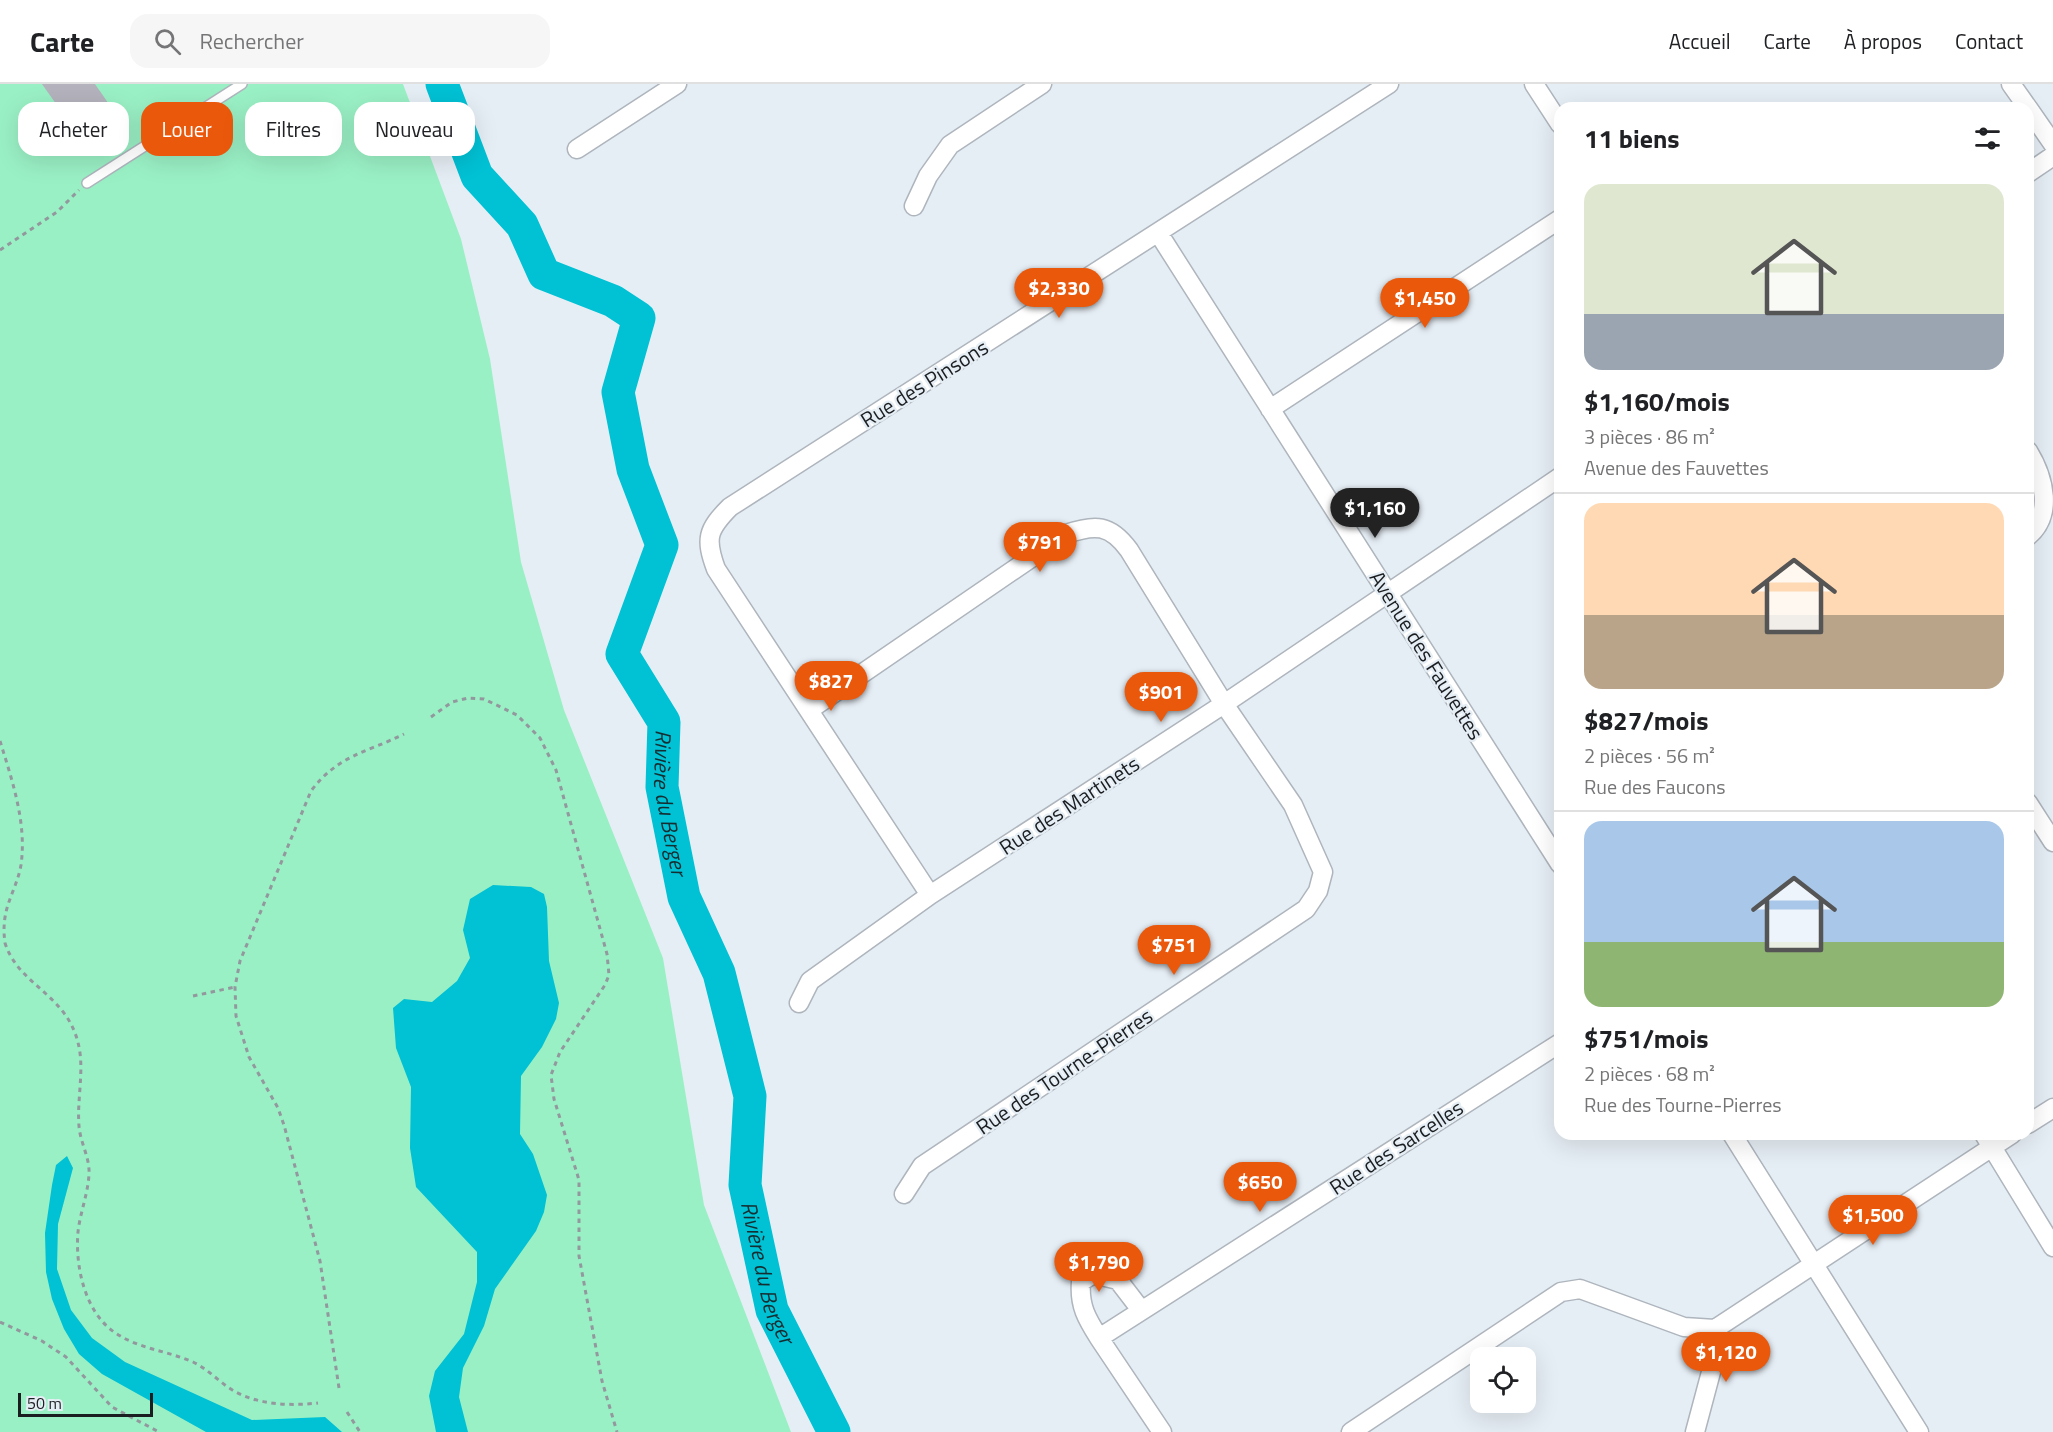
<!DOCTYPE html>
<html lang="fr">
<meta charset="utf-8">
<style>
:root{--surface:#fff;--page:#f6f6f6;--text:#202124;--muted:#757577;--line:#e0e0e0;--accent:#ea580c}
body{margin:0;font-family:"Titillium Web",sans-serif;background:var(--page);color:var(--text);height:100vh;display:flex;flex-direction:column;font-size:22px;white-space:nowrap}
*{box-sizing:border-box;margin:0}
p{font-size:20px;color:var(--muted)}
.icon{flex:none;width:33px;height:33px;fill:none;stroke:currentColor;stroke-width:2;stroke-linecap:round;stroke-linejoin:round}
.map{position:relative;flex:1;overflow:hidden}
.drawer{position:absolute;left:1554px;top:18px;width:480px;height:1038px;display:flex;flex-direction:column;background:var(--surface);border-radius:18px;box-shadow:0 6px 24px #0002}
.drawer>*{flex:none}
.guide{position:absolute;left:18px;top:18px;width:570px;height:54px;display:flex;gap:12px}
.tools{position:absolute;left:1470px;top:1263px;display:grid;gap:12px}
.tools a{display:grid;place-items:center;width:66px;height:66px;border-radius:12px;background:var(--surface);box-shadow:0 6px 24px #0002;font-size:30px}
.scale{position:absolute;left:18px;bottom:15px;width:135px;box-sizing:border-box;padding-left:6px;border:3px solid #1b1e21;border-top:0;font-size:16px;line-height:21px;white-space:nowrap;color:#1b1e21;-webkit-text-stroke:4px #e6eef5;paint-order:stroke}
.price{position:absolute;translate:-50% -51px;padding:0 14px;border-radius:21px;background:var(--accent);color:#fff;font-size:20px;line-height:39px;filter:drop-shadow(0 2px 3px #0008)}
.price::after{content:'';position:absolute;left:50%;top:36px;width:18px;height:14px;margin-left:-9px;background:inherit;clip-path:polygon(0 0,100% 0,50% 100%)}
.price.on{background:#222;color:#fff}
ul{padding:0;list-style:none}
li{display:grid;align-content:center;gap:12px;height:318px;padding:0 30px}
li+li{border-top:2px solid var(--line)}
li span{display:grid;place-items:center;height:186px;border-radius:18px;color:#555}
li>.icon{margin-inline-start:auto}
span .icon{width:108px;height:108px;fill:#fffc;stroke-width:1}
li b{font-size:26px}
h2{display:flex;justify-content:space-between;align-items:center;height:72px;padding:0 30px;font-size:26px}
.pill{padding:0 21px;border-radius:18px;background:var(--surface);box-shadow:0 6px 24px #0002;font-size:21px;line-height:54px}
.pill.on{background:var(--accent);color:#fff}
header{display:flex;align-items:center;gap:36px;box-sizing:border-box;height:84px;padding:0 30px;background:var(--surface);border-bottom:2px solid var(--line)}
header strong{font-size:28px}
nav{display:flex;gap:33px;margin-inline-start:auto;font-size:21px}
.search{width:420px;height:54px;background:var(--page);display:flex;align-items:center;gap:15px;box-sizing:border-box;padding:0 21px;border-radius:18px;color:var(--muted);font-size:22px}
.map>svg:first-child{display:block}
.green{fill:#9af0c5}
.water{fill:#01c1d4}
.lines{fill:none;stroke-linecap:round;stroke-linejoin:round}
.river{stroke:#01c1d4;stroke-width:33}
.building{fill:#b4b2bc}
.service-casing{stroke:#aeb5bd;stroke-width:12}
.minor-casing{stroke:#aeb5bd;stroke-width:21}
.path{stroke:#92989d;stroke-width:3;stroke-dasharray:4.5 4.5;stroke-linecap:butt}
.service{stroke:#fff;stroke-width:9}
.minor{stroke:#fff;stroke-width:18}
.labels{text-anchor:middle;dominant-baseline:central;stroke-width:4.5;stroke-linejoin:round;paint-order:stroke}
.street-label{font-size:21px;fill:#1b1e21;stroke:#e6eef5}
.water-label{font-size:22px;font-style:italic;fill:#152e31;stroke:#e6eef5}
</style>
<header>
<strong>Carte</strong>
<div class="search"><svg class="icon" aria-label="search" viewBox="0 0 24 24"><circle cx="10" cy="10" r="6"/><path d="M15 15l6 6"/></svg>Rechercher</div>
<nav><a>Accueil</a><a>Carte</a><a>À propos</a><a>Contact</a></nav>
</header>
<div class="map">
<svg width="2053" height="1348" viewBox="0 0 2053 1348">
<rect width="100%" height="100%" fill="#e6eef5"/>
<!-- green -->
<path class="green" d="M0,0H403L461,155L490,275L521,478L564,626L663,874L704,1121L791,1348H0Z"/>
<!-- water -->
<path class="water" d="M493,801L531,803L544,810L547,823L549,877L559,919L556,935L542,963L521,992L520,1050L533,1070L547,1111L544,1128L536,1147L495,1205L484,1242L463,1284L459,1313L468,1348H436L429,1312L435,1287L464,1250L477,1198V1168L416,1103L410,1064L411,1003L396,964L393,924L404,915L432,918L457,897L470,874L463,846L470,815Z
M67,1072L73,1084L58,1140L57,1185L71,1226L92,1254L125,1278L252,1336L325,1333L342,1348H206L102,1290L79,1270L64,1245L52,1215L46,1188L45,1149L52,1101L56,1081Z"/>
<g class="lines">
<!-- river -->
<path class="river" id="s1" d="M442,0L477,92L522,141L544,190L613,217L639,234L618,308L633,385L662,461L622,570L664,638L662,703L684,813L719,889L750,1012L745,1101L772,1226L834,1348"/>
</g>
<!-- building -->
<path class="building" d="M42,0H95L113,26L78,51Z"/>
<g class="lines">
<!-- service casing -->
<g class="service-casing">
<path id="service" d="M87,99L242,0"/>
</g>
<!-- minor casing -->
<g class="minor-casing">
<path id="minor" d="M1534,0L1560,40
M2011,0L2028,24
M2028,24L2053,60
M577,65L677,0
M2028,89L2053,72
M914,122L928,92L950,61L1042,0
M1159,150L1560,780
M1270,325L1560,135
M2028,367C2045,395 2053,431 2028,452
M809,626L1066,450C1095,440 1110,440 1129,466L1224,620L1293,721L1323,788L1318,807L1306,825L922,1082L904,1110
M2028,719L2053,758
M930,811L716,485C705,455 707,446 730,423L1389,0
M799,919L810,897L930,811L1224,620L1560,393
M2028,1040L2053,1024
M1732,1050L1919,1348
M1984,1050L2053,1163
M1715,1245L2012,1050
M1099,1254C1087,1235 1079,1222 1081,1198L1093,1190L1118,1196L1141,1226
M1162,1348L1099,1254L1560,959
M1351,1348L1561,1208L1580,1205L1684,1243L1715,1245
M1695,1348L1715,1273V1245"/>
</g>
<!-- path -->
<path class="path" d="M0,166L57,128L79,106
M431,633L452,618L468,614L484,615L517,631L540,654L556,686L607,870L609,891L605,901L560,968L551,991L554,1015L579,1096V1172L602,1297L617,1348
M0,657C12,696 27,739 21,781C16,809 0,823 5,859C20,905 72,910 80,969C83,993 77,1018 79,1042C80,1058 90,1074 89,1090C88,1110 80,1129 78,1148C75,1183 85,1230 117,1250C140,1265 168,1267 193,1278C208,1285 220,1299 234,1307C259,1321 290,1322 318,1319
M193,912L235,903
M0,1238L42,1257L66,1273L112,1323L159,1348
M339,1304L320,1177L284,1041L278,1024L249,973L236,932L235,903L240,877L311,707C338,671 366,669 404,650
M347,1328L360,1348"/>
<!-- service -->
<use href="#service" class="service"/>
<!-- minor -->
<use href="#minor" class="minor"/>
</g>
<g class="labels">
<!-- street labels -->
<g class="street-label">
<text transform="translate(924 299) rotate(-32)">Rue des Pinsons</text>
<text transform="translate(1427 571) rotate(58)">Avenue des Fauvettes</text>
<text transform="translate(1069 721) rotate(-33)">Rue des Martinets</text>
<text transform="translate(1064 987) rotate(-34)">Rue des Tourne-Pierres</text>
<text transform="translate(1396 1063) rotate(-33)">Rue des Sarcelles</text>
</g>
<!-- water labels -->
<g class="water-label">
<text stroke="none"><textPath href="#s1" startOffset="838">Rivière du Berger</textPath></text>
<text stroke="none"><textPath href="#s1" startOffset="1324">Rivière du Berger</textPath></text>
</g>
</g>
</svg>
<div class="tools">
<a><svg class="icon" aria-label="locate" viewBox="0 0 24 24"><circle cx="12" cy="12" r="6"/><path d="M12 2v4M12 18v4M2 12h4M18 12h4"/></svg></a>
</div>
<div class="scale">50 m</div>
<b class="price" style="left:1059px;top:235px">$2,330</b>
<b class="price" style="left:1425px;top:245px">$1,450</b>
<b class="price on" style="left:1375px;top:455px">$1,160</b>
<b class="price" style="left:1040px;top:489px">$791</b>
<b class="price" style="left:831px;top:628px">$827</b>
<b class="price" style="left:1161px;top:639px">$901</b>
<b class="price" style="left:1174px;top:892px">$751</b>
<b class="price" style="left:1260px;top:1129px">$650</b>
<b class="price" style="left:1873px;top:1162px">$1,500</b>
<b class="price" style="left:1099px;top:1209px">$1,790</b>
<b class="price" style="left:1726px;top:1299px">$1,120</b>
<div class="guide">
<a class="pill">Acheter</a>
<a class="pill on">Louer</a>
<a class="pill">Filtres</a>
<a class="pill">Nouveau</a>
</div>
<section class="drawer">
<h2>11 biens<svg class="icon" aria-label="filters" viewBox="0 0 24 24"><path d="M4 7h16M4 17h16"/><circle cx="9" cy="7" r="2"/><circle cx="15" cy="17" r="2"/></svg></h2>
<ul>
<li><span style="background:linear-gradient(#dfe7d0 70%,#9aa5b1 0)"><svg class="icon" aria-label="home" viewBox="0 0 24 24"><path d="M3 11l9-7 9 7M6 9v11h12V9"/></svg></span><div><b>$1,160/mois</b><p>3 pièces · 86 m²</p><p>Avenue des Fauvettes</p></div></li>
<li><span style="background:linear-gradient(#ffd9b3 60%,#b9a48a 0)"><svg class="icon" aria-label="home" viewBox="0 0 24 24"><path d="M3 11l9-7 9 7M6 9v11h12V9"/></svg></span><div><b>$827/mois</b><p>2 pièces · 56 m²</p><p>Rue des Faucons</p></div></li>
<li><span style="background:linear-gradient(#a9c7e8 65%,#8fb573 0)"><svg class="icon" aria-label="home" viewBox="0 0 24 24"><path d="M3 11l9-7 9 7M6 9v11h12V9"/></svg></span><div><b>$751/mois</b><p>2 pièces · 68 m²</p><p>Rue des Tourne-Pierres</p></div></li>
</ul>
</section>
</div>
